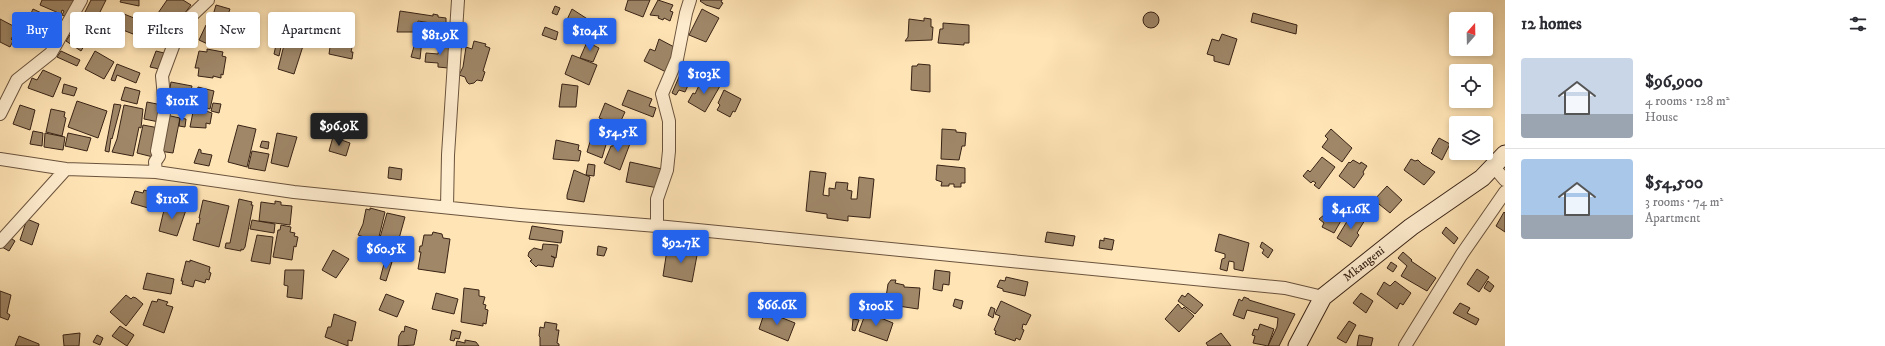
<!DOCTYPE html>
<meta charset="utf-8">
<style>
:root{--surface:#fff;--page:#f2f2f3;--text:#2b2b33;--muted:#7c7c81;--line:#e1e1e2;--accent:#2563eb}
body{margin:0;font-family:"IM FELL DW Pica",serif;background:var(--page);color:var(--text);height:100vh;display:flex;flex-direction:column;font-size:15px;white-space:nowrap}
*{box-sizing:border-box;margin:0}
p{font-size:13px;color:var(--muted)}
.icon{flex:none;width:22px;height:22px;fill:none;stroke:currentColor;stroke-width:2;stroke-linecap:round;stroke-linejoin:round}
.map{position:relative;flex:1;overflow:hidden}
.panel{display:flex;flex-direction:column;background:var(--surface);width:380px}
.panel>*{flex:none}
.guide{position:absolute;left:12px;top:12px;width:380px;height:36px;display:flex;gap:8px}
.needle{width:26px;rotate:20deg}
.fabs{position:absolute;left:1449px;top:12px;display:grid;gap:8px}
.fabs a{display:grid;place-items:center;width:44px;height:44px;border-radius:4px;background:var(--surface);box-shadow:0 2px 6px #0003;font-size:20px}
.price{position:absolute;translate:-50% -34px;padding:0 9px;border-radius:4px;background:var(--accent);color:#fff;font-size:13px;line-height:26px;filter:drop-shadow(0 1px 2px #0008)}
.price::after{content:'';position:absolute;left:50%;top:24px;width:12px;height:9px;margin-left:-6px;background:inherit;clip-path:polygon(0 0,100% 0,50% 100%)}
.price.on{background:#222;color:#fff}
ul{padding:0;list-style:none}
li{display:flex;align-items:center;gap:12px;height:100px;padding:0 16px}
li+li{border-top:1px solid var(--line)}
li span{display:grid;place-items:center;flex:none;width:112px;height:80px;border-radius:4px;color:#555}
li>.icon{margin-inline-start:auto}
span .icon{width:48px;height:48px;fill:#fffc;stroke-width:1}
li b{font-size:17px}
h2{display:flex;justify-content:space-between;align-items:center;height:48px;padding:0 16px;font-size:17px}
.pill{padding:0 14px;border-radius:4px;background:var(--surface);box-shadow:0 2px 6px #0003;font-size:14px;line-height:36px}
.pill.on{background:var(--accent);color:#fff}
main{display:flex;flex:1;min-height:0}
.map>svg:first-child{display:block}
.building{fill:#9f8768;stroke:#382315}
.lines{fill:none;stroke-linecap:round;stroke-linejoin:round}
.street-casing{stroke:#6a533d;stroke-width:14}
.secondary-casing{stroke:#382315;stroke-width:19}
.street{stroke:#ffedcf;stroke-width:12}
.secondary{stroke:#ffedcf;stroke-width:17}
.labels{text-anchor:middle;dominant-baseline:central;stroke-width:3.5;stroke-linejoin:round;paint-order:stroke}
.street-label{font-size:12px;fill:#382315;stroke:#ffedcf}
</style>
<main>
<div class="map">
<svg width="1505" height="346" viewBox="0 0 1505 346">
<rect width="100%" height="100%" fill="#ffe4b5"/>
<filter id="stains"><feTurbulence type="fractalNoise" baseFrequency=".005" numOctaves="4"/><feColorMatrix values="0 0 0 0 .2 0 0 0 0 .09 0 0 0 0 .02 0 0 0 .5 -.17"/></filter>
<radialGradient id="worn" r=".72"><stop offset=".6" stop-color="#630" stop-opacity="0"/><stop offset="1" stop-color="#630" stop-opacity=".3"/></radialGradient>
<!-- building -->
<path class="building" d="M42,0H73L76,1L69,18L62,15L64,11L62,10L61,14L40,5Z
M91,0H106L99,14L103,16L101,22L84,14Z
M121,0H139V6L120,2Z
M167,0H183L191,5L178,22L180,23L176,29L156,16Z
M628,0H650L643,17L625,10Z
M658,0L673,5L670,11L673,12L670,21L664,18L663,20L658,18L659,16L650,15Z
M701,0H722L721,2L723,3L719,9L706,5L700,1Z
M216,5L230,9L224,26L211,22Z
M555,6L560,8L557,15L552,13Z
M33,9L54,19L43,42L22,32Z
M572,9L589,20L581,35L564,26Z
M702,9L719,18L706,42L689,35Z
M400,11L433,16V14L438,15V17L446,18V34L441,33L440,36L430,35L431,23L418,21L416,32H397Z
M1143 20a8 8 0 1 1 16 0a8 8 0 1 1-16 0Z
M1253,13L1297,25L1296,34L1251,22Z
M124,14L139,20L133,34L118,28Z
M924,18L931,19V27H933L932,40L905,41L908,37L909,19L924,21Z
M0,19L19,29L16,35L14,34L11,39L13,41L10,47L0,42Z
M943,23L969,25V43H964V45L938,43L940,29H943Z
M144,25L155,29L148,47L137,43Z
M206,25L221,32L214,47L199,40Z
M75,27L90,36L81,51L66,41Z
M545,27L558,32L556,40L542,35Z
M332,33L350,38L349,42L353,43L351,52H353L352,59L329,54Z
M1222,34L1237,39L1229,65L1214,61V56L1207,54L1212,39L1219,41Z
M416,39L422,40L420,59L411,57Z
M659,39L676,48L666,72L644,61L650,49L655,51Z
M285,41L303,46L294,74L278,69Z
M474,41L486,44L485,46L490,48L483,71L485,72L482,81L477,80L474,83L469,84L467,82L465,77L459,75L463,67L466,47L472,49Z
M440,42L451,43L448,68L438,67V63L425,62L426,53L438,54Z
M587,42L599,48L593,62L580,58Z
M276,45L281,47L279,56L274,54Z
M207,49L223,52L222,56L226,57L223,75L221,74V78L213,76V78L198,76L199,68H195L199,51L207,52Z
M61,51L80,60L77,66L57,57Z
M95,51L114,62L104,79L85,69Z
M156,51L164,53L159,69L150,67Z
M572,55L597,65L589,85L565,74Z
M117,64L140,73L136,83L117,75L115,81L111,80Z
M918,64L930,65V92L911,90L912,66H917Z
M690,69L696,75L695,78L692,77L685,92L679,90L676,95L672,93L682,70L689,73Z
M43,70L61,78L53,97L28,88L32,78L37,80Z
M703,77L720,86L705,112L688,102L693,93L695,94Z
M171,82L192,86L188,106L178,104L177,108L167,106Z
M64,84L77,88L74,96L62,93Z
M562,84L578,86L576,107H559Z
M125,87L140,91L137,104L121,100Z
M198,87L214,91L210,109L194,105Z
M628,90L652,99L649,106L656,108L653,117L622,105Z
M724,90L741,99L735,112L733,111L730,117L717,110L720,105L718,103Z
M77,101L107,111L98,138L68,127Z
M147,102L162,105L159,122L144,119Z
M213,103L221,104L219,113L211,111Z
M605,103L625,112L619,125L599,118Z
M114,104L121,105L112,139L111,138L109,152L105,151Z
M20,105L35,110L30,130L13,124Z
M124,105L143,109L141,128L139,127L133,156L112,152L117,139Z
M194,107L212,113L210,124L206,123V128L190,127Z
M51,109L65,112L64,117L66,118L62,136L46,132Z
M166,115L180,118L173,153L159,151Z
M180,118L186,119L185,127L179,126Z
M143,125L159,128L153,157L137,153Z
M238,125L256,129L247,167L228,162Z
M594,128L608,132L606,137L608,138L602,158L587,152Z
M942,129L956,130V132L966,133L965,146H962L959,160L941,159Z
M1331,129L1352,148L1342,162L1322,147L1328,139L1325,136Z
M33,131L43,133L42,146L30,144Z
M45,133L65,137L63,150L44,147Z
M68,133L91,138L87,151L65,146Z
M277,133L297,137L288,167L271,163Z
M616,135L631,141L620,170L604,163L611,146H613Z
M333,137L350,143L346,156L329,151Z
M1439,138L1450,144L1442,160L1431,153L1433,151L1432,150Z
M556,140L579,145L578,150L581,151L579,161L553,159Z
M262,141L269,142L268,149L260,147Z
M199,149L201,150V153L212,155L209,166L194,163Z
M252,151L269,154L265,171L248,168Z
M1322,157L1335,167L1319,189L1314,185L1316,183L1313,181L1311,183L1303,176L1308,170L1310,172Z
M1411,159L1415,161L1418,160L1422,164L1435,172L1424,185L1404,170Z
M1353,160L1360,164L1361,162L1367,166L1363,172L1364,174L1354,188L1339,176L1349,162L1350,163Z
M630,162L662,169L658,188L626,182Z
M588,164L595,165L594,176L586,175Z
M937,165L965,168V183H961V187H954V184H949V186H941L942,182L936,180Z
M389,167L402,169L401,180L388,178Z
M574,170L590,177L584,202L567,199V195Z
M810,171L826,173L823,195L829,196V188L835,189L836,182L848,183L847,190L852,191L851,199H857L859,177L874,179L870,218L848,216V221L827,218V214L806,211Z
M1387,186L1402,200L1390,213L1374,200Z
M144,190L158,194L155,210L131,203L135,191L143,193Z
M239,199L252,202L251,205H253L245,247L243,250L241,249V251L225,248L226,243H230Z
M203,200L229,206L219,247L193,240L197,223L199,224L200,218H199Z
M275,201L281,202V205L292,206L290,225L259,221L261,202L275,204Z
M168,205L186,210L177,236L159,231L163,214L166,206Z
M370,208L385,212L377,245L369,242L370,239L358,235L363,224L366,209L370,210Z
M1504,212L1505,213V232L1496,226Z
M387,213L405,217L395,253H392L391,257L387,256L389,251L377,248Z
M1332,213L1342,219L1334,233L1322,227L1324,223L1319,219L1324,215L1329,218Z
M1352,213L1365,220L1357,233L1359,235L1351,247L1337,238Z
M27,219L39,224L32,245L20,240Z
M252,220L275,224L274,233L250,229Z
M281,225L291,227L290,232L295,233L294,236L298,237L296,247L294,246L292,260L273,257L278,230H280Z
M532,226L563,231L561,243L529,239Z
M1446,227L1458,238L1454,244L1442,233Z
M433,232L442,234L443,238L450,239L445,273L418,269L421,252H419L420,246H422L424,235H432Z
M1047,232L1075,236L1073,246L1045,242Z
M1219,234L1249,243L1243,271L1234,269V262L1229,261L1227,271L1220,269L1222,259L1225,258V254L1215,251Z
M257,235L273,237L270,264L251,261Z
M9,237L15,241L9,251L2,247Z
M1104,238L1114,240L1112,250L1099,248L1100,240L1104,241Z
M1262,242L1273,250L1268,258L1262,253L1264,250L1260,247Z
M543,244L558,245L556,258L551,256L555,258L553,267L538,265L536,267L530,261L532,260L528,256L529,252L534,248L542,250Z
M598,246L607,248L604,256L597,255Z
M679,246L698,250L692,282L663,276L667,250L678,253Z
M333,250L349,259L336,278L322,270Z
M1403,252L1412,260L1411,261L1436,278L1427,291L1401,276L1407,266L1398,258Z
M190,260L210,267L209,272L211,273L209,280L206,279L205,283L195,280L193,287L182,284L183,281H181L186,261L190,262Z
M385,260L392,262L386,281L380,279Z
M1391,262L1397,266L1393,272L1387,268Z
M1477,269L1489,277L1479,292L1467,284Z
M285,270H304L302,299L287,297L288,286L284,285Z
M935,270L950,272L949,285L943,284L942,291L933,289Z
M147,273L174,279L171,294L143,289Z
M1006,277L1028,282L1025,296L1003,291V289L997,287L1000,280L1005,281Z
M891,280H896L895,283L904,285V287L920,288L918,309L885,304L888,284Z
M1395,281L1411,293L1403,305L1400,303L1397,309L1377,294L1384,282L1390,286Z
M1488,281L1494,286L1490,292L1484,288Z
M464,288L479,290V296L485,297L483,304L486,305L485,309L488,310L486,324L483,323V326L461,322Z
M0,291L11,295L7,313L10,315L8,320L0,317Z
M436,293L458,299L454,314L432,309Z
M1188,293L1203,305L1195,314L1178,301L1182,295L1185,297Z
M1361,293L1373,301L1366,313L1353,303Z
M386,294L404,301L397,317L379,310Z
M126,295L131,299L133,297L136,298L143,304L126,326L110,312Z
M1244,297L1249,299V300L1295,314L1279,346H1268L1277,327L1278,318L1247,310L1244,319L1233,315L1239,299L1242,301Z
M158,299L168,302L166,305L173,307L164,333L143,325L152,301L157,302Z
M955,299L963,301L961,309L953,306Z
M864,300L876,305L873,315L861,313Z
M1001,301L1031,315L1026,325L1023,324L1022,329L1024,330L1020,340L1016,338L1015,341L995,334L996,331L994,330L1000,316L995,314Z
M1460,303L1470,308L1467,313L1479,319L1476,325L1453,313Z
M1178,304L1182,309L1184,307L1194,316L1179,332L1165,319Z
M991,307L995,309L993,318L988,315Z
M765,311L795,323L788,341L759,329Z
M866,312L893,323L887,341L859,331Z
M334,314L356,322L352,341L348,340V346L325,337L328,327H331Z
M853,319L859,320L855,331L852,330Z
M1349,321L1356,325L1346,343L1337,338Z
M545,322L557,324L556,330H559L557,343L559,344V346H540V337L539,336L540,327L544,328Z
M1260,324L1274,329L1268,346L1253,343L1255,336L1252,335L1254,329L1258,330Z
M120,326L134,335L127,346L112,336Z
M405,326L417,330L414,345L398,346L399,336L402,331L404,332Z
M452,330L461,332L459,339L455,338L454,341L450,340Z
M80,333L79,346H64L63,335Z
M1221,333L1231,346H1208L1206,343Z
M97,335L103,338L100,345L93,342Z
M1359,335L1373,338L1371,346H1357Z
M19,336L39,344V346H15Z
M465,340L476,342L479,346H456L457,341L465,343Z"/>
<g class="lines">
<!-- street casing -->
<g class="street-casing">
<path id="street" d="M0,114L17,80L51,53L81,0
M0,159L66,169L156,172L294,192L520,215L657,226L1285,288L1323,297
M1494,167L1505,180
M156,172L155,162L159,156L157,151L165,108L162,76L175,41L187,20L208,0
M447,207L448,155L458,0
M657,226V199L667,170L669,151V121L662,94L677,59L686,13L690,0
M0,242L66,169
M1405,346L1462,254L1505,192"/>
</g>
<!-- secondary casing -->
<g class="secondary-casing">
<path id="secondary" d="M1297,346L1323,297L1411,227L1482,178L1505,154"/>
</g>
<!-- street -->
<use href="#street" class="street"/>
<!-- secondary -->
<use href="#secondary" class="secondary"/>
</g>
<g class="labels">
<!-- street labels -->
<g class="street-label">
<text transform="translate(1364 264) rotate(-38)">Mkangeni</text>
</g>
</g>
<rect width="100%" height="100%" filter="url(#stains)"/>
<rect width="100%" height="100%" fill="url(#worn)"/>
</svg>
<div class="fabs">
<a><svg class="needle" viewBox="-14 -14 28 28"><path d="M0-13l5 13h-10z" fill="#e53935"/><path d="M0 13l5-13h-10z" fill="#7c7c81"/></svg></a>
<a><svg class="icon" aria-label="locate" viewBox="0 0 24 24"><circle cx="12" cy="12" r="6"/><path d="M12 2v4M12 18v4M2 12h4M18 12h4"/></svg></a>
<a><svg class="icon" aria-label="layers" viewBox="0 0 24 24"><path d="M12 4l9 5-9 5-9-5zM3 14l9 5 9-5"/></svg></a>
</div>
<b class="price" style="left:590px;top:52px">$104K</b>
<b class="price" style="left:440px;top:56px">$81.9K</b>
<b class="price" style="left:704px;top:95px">$103K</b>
<b class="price" style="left:182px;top:122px">$101K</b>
<b class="price on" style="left:339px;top:147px">$96.9K</b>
<b class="price" style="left:618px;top:153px">$54.5K</b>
<b class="price" style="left:172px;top:220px">$110K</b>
<b class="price" style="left:1351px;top:230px">$41.6K</b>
<b class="price" style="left:681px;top:264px">$92.7K</b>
<b class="price" style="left:386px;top:270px">$60.5K</b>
<b class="price" style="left:777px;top:326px">$66.6K</b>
<b class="price" style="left:876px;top:327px">$100K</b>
<div class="guide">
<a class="pill on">Buy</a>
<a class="pill">Rent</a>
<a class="pill">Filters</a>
<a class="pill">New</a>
<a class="pill">Apartment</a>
</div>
</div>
<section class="panel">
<h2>12 homes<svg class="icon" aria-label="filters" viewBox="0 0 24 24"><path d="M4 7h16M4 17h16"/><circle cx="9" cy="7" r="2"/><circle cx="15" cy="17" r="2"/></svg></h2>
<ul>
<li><span style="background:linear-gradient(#c9d6e8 70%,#9aa5b1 0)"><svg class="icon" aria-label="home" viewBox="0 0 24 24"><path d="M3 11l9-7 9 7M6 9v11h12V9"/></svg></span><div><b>$96,900</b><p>4 rooms · 128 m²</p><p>House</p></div></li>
<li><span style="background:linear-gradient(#a9c7e8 70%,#9aa5b1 0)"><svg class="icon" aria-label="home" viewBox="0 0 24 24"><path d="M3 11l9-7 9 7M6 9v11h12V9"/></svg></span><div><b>$54,500</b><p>3 rooms · 74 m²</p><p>Apartment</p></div></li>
</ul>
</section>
</main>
